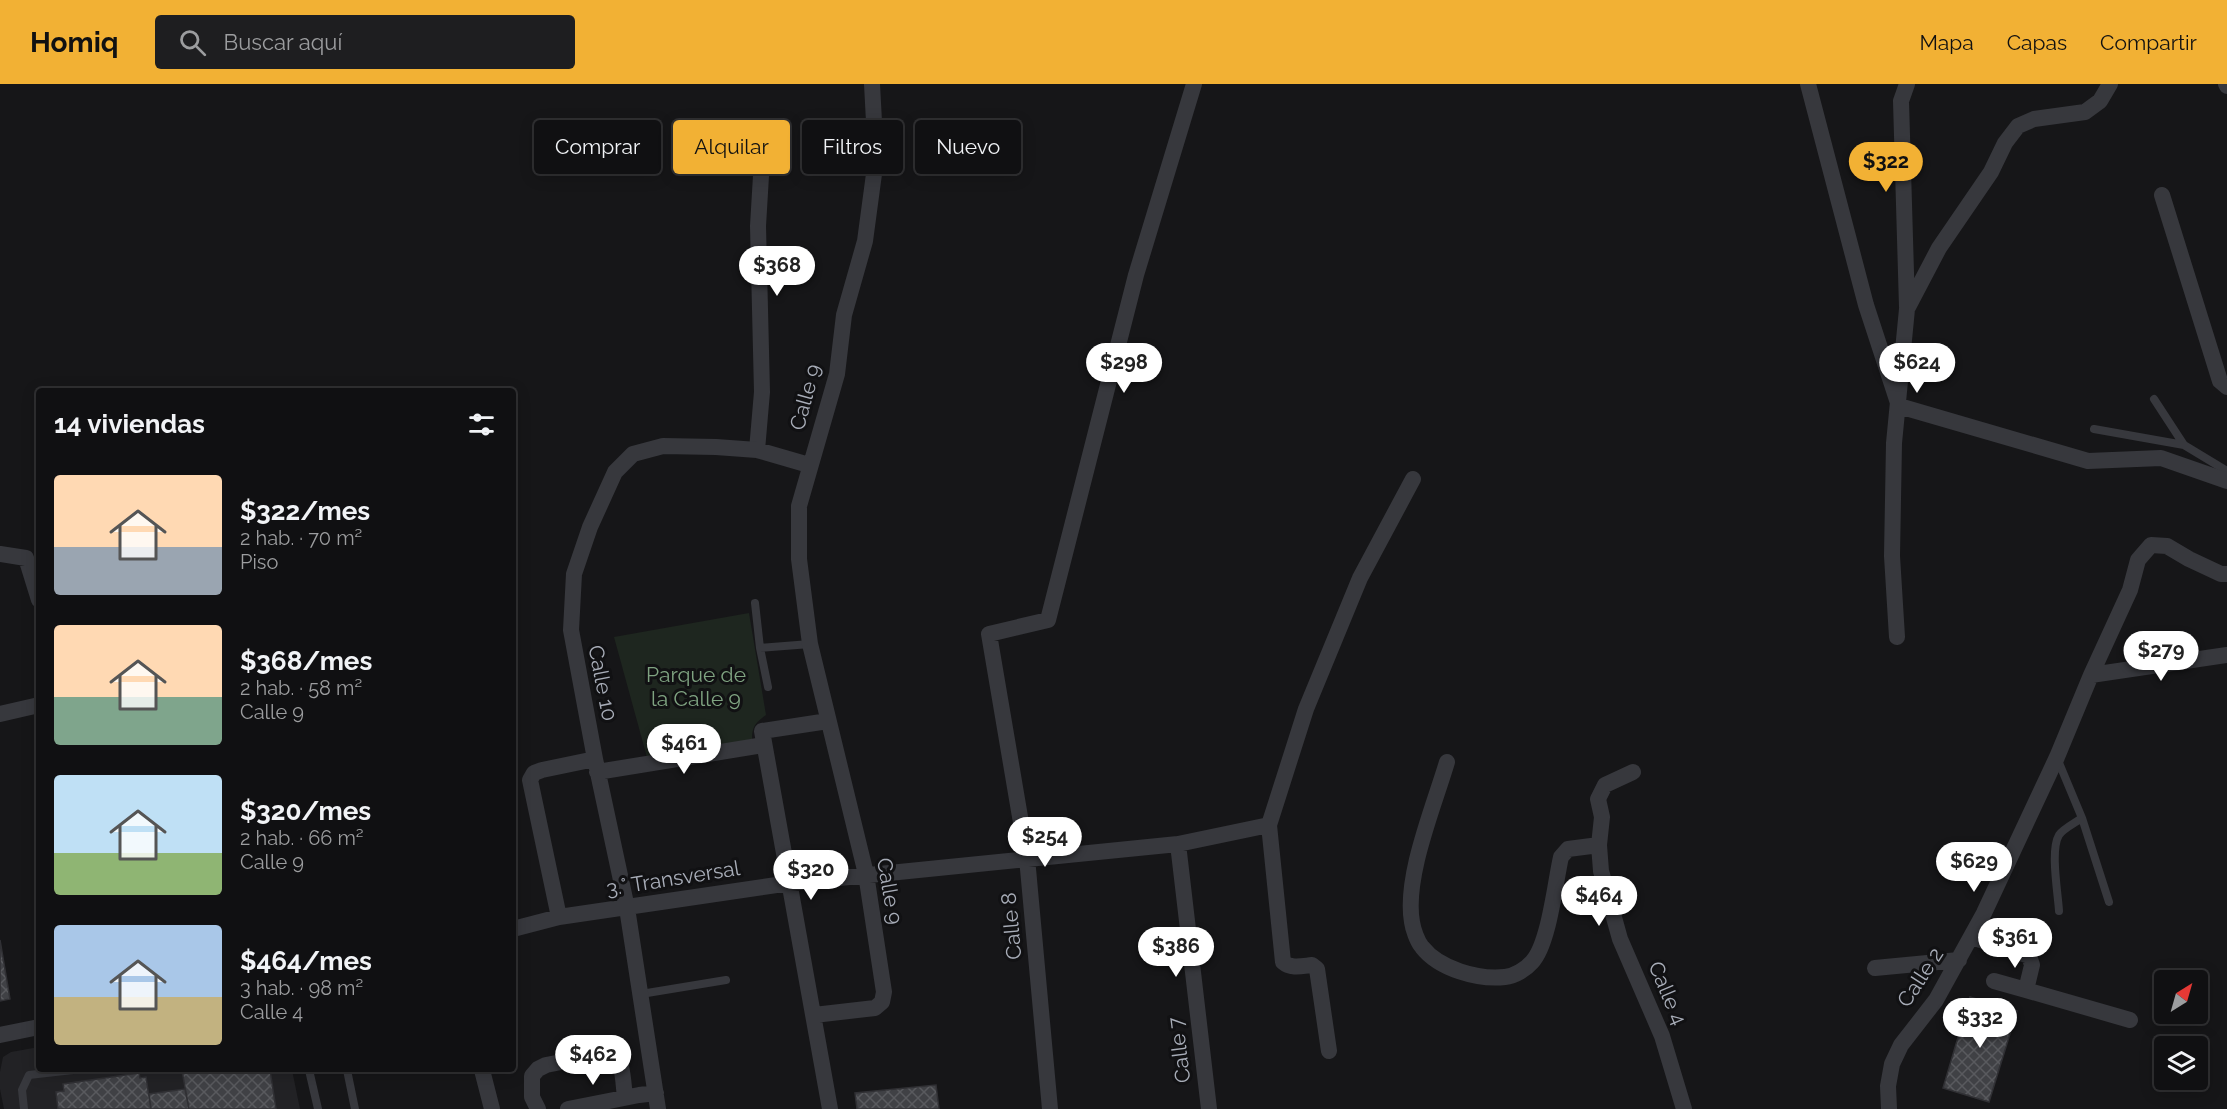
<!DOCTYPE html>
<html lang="es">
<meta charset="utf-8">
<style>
:root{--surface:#101012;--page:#1e1e20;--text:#f1f3f6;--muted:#9c9d9f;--line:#303032;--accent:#f2b134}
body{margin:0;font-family:Raleway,sans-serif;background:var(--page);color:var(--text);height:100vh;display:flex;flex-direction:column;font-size:22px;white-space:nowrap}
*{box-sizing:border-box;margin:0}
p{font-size:20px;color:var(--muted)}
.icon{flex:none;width:33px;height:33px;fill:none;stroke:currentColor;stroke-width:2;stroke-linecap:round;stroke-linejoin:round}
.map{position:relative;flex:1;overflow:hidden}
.sheet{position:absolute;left:36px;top:304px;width:480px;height:684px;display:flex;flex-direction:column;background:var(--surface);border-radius:6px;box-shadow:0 3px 15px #0003,0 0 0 2px var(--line)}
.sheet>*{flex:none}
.hud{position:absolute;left:534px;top:36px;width:570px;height:54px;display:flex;gap:12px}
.needle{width:39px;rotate:37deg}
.controls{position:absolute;left:2154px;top:886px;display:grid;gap:12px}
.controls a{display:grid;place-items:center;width:54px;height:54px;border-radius:6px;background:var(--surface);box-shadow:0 3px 15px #0003,0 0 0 2px var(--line);font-size:30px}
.price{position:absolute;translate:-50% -51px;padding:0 14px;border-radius:21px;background:#fff;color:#222;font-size:20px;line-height:39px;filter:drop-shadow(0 2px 3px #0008)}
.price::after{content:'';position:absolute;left:50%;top:36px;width:18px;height:14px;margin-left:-9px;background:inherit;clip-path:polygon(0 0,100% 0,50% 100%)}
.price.current{background:var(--accent);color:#111}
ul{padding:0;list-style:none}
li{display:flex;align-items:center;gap:18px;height:150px;padding:0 18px}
li span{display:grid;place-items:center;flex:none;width:168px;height:120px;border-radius:6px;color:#555}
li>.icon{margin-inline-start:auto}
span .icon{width:72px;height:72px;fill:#fffc;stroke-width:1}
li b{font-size:26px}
h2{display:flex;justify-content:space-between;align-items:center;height:72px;padding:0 18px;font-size:26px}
.chip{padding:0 21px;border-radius:6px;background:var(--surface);box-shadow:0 3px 15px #0003,0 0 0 2px var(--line);font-size:21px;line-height:54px}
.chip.current{background:var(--accent);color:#111}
header{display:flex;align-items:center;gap:36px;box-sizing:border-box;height:84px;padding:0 30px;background:var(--accent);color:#111}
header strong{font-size:28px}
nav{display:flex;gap:33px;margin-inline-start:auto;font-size:21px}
.search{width:420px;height:54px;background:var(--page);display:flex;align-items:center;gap:15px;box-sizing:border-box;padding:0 21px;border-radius:6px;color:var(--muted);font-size:22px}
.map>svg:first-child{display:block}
.built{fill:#222225}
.green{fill:#1e261f}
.building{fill:url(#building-cross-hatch);stroke:#303034;stroke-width:1.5}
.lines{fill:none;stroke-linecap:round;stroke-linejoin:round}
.lane{stroke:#37383d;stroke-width:8}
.street{stroke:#37383d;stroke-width:16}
.labels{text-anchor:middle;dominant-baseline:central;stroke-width:6;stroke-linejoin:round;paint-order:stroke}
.street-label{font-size:21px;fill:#a8adb8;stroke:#111113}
.park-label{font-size:21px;fill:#7fa381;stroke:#111113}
</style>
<header>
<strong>Homiq</strong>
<div class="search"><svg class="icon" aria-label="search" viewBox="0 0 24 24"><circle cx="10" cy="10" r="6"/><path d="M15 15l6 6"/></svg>Buscar aquí</div>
<nav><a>Mapa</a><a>Capas</a><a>Compartir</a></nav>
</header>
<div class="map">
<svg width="2227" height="1025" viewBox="0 0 2227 1025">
<defs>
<pattern id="building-cross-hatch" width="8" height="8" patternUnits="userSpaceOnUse" patternTransform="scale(1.5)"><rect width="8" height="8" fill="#404145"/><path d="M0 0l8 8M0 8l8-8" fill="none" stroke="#595a5e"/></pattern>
</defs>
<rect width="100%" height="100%" fill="#161618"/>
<!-- built -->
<path class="built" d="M39,963V986H292L300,1025H4L0,1005V988L3,973L11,968Z"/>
<!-- green -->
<path class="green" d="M749,529L766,631C756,638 752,642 752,655L648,677L614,553Z"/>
<!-- building -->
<path class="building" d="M0,856L10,915L0,917Z
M1970,913L2017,927L1989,1018L1943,1004Z
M189,986H270L276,1025H189L182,987Z
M139,989L140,994L146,993L151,1025H58L56,1008L64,1007L63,1000Z
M936,1001L939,1025H857L855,1009Z
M185,1005L189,1025H151L149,1010Z"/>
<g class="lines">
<!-- lane -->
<path class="lane" d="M2154,315L2184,361
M2094,345L2184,361L2227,387
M755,519L760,564
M768,603L760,564L810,560
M2057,674L2082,734L2109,818
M2059,827C2058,809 2050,766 2059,751C2063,745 2075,739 2082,734
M641,910L726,896
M309,986L318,1025
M347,986L355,1025
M24,1025L22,1006L29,991L73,986"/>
<!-- street -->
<path class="street" d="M1808,0L1866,221L1899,322L2088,377L2161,374L2227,397
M2226,0L2227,2
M2162,111L2220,297L2227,303
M1907,223L1901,17L1907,0
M757,366L762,308L758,142L763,58
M0,470L26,474L39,516
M1897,553L1892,472L1894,359L1907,225L1939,164L1991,88L2005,59L2018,42L2034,35L2085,28L2100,17L2110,0
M2091,591L2227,571
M0,630L39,621
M828,637L762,647L830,1025
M1447,678C1434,722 1404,793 1412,838C1413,845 1417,857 1422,863C1439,885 1478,896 1505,893C1515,892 1526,885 1532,878C1549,860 1555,799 1561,773L1568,765L1599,761
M597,688L764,661
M1633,688L1605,701L1598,715L1602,733L1599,761L1601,787L1620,855L1662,952L1684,1025
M1178,760L1209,1025
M559,833L530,696L534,689L542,686L595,675
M513,845L559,833L790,799L1178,760L1269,741
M1971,853L2029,872L2032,881L2026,906L2130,936
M1875,884L1959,876
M1994,897L2026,906
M814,931L875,924L882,918L884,908L866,790L810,560L799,475V422L837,290L844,231L865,157L876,75L872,0
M0,951L39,943
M1329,967L1317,885L1312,881C1302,882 1291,885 1283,878L1269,741L1306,625L1360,494L1413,395
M482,986L492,1025
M538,1025L532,1013V992L538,985L546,981L612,968C624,976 623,1000 625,1013
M568,1025L639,1011L656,1009
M658,1025L627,824L595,675L571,546L574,490L590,443L615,388L633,370L663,362L716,363L757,366L809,381
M1050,1025L1027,774L989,550L1048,536L1136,191L1194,0
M1889,1025L1888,1002L1892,980L1901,961L1936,916L1984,829L2057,673L2091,591L2130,506L2138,476L2151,461L2167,462L2189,475L2221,490H2227"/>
</g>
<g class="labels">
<!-- street labels -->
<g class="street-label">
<text transform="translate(805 313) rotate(-75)">Calle 9</text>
<text transform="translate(603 599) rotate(79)">Calle 10</text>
<text transform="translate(673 794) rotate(-9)">3.° Transversal</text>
<text transform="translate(890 807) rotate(80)">Calle 9</text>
<text transform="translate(1011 842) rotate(-95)">Calle 8</text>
<text transform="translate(1920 893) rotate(-57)">Calle 2</text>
<text transform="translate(1668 909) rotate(67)">Calle 4</text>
<text transform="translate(1179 966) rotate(-97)">Calle 7</text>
</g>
<!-- park labels -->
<g class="park-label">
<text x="696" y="590">Parque de<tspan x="696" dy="24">la Calle 9</tspan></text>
</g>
</g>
</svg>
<div class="controls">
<a><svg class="needle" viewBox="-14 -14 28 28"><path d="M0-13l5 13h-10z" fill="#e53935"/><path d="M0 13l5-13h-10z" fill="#9c9d9f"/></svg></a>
<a><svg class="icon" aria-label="layers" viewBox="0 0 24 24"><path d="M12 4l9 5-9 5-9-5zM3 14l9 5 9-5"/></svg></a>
</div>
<b class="price current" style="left:1886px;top:109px">$322</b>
<b class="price" style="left:777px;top:213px">$368</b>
<b class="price" style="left:1124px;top:310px">$298</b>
<b class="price" style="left:1917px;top:310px">$624</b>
<b class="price" style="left:2161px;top:598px">$279</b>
<b class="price" style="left:684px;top:691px">$461</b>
<b class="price" style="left:1045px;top:784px">$254</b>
<b class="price" style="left:1974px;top:809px">$629</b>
<b class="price" style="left:811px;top:817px">$320</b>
<b class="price" style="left:1599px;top:843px">$464</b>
<b class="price" style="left:2015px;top:885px">$361</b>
<b class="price" style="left:1176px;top:894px">$386</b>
<b class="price" style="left:1980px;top:965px">$332</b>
<b class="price" style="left:593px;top:1002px">$462</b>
<div class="hud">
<a class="chip">Comprar</a>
<a class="chip current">Alquilar</a>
<a class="chip">Filtros</a>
<a class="chip">Nuevo</a>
</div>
<section class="sheet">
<h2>14 viviendas<svg class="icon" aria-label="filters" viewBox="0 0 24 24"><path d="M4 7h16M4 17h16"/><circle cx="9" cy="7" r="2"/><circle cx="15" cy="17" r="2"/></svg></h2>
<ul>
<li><span style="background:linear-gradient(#ffd9b3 60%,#9aa5b1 0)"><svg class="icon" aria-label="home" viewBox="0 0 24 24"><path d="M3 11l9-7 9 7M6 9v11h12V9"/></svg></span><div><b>$322/mes</b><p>2 hab. · 70 m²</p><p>Piso</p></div></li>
<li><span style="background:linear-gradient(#ffd9b3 60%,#7fa58c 0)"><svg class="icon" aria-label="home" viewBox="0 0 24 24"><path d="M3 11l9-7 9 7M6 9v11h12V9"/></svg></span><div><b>$368/mes</b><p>2 hab. · 58 m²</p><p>Calle 9</p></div></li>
<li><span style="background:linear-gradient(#bfe0f5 65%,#8fb573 0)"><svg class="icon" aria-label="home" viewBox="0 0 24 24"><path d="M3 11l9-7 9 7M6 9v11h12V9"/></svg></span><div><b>$320/mes</b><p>2 hab. · 66 m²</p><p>Calle 9</p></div></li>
<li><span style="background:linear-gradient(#a9c7e8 60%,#c2b280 0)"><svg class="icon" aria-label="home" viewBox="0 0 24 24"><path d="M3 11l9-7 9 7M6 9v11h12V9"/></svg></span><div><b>$464/mes</b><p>3 hab. · 98 m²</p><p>Calle 4</p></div></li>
</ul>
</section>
</div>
